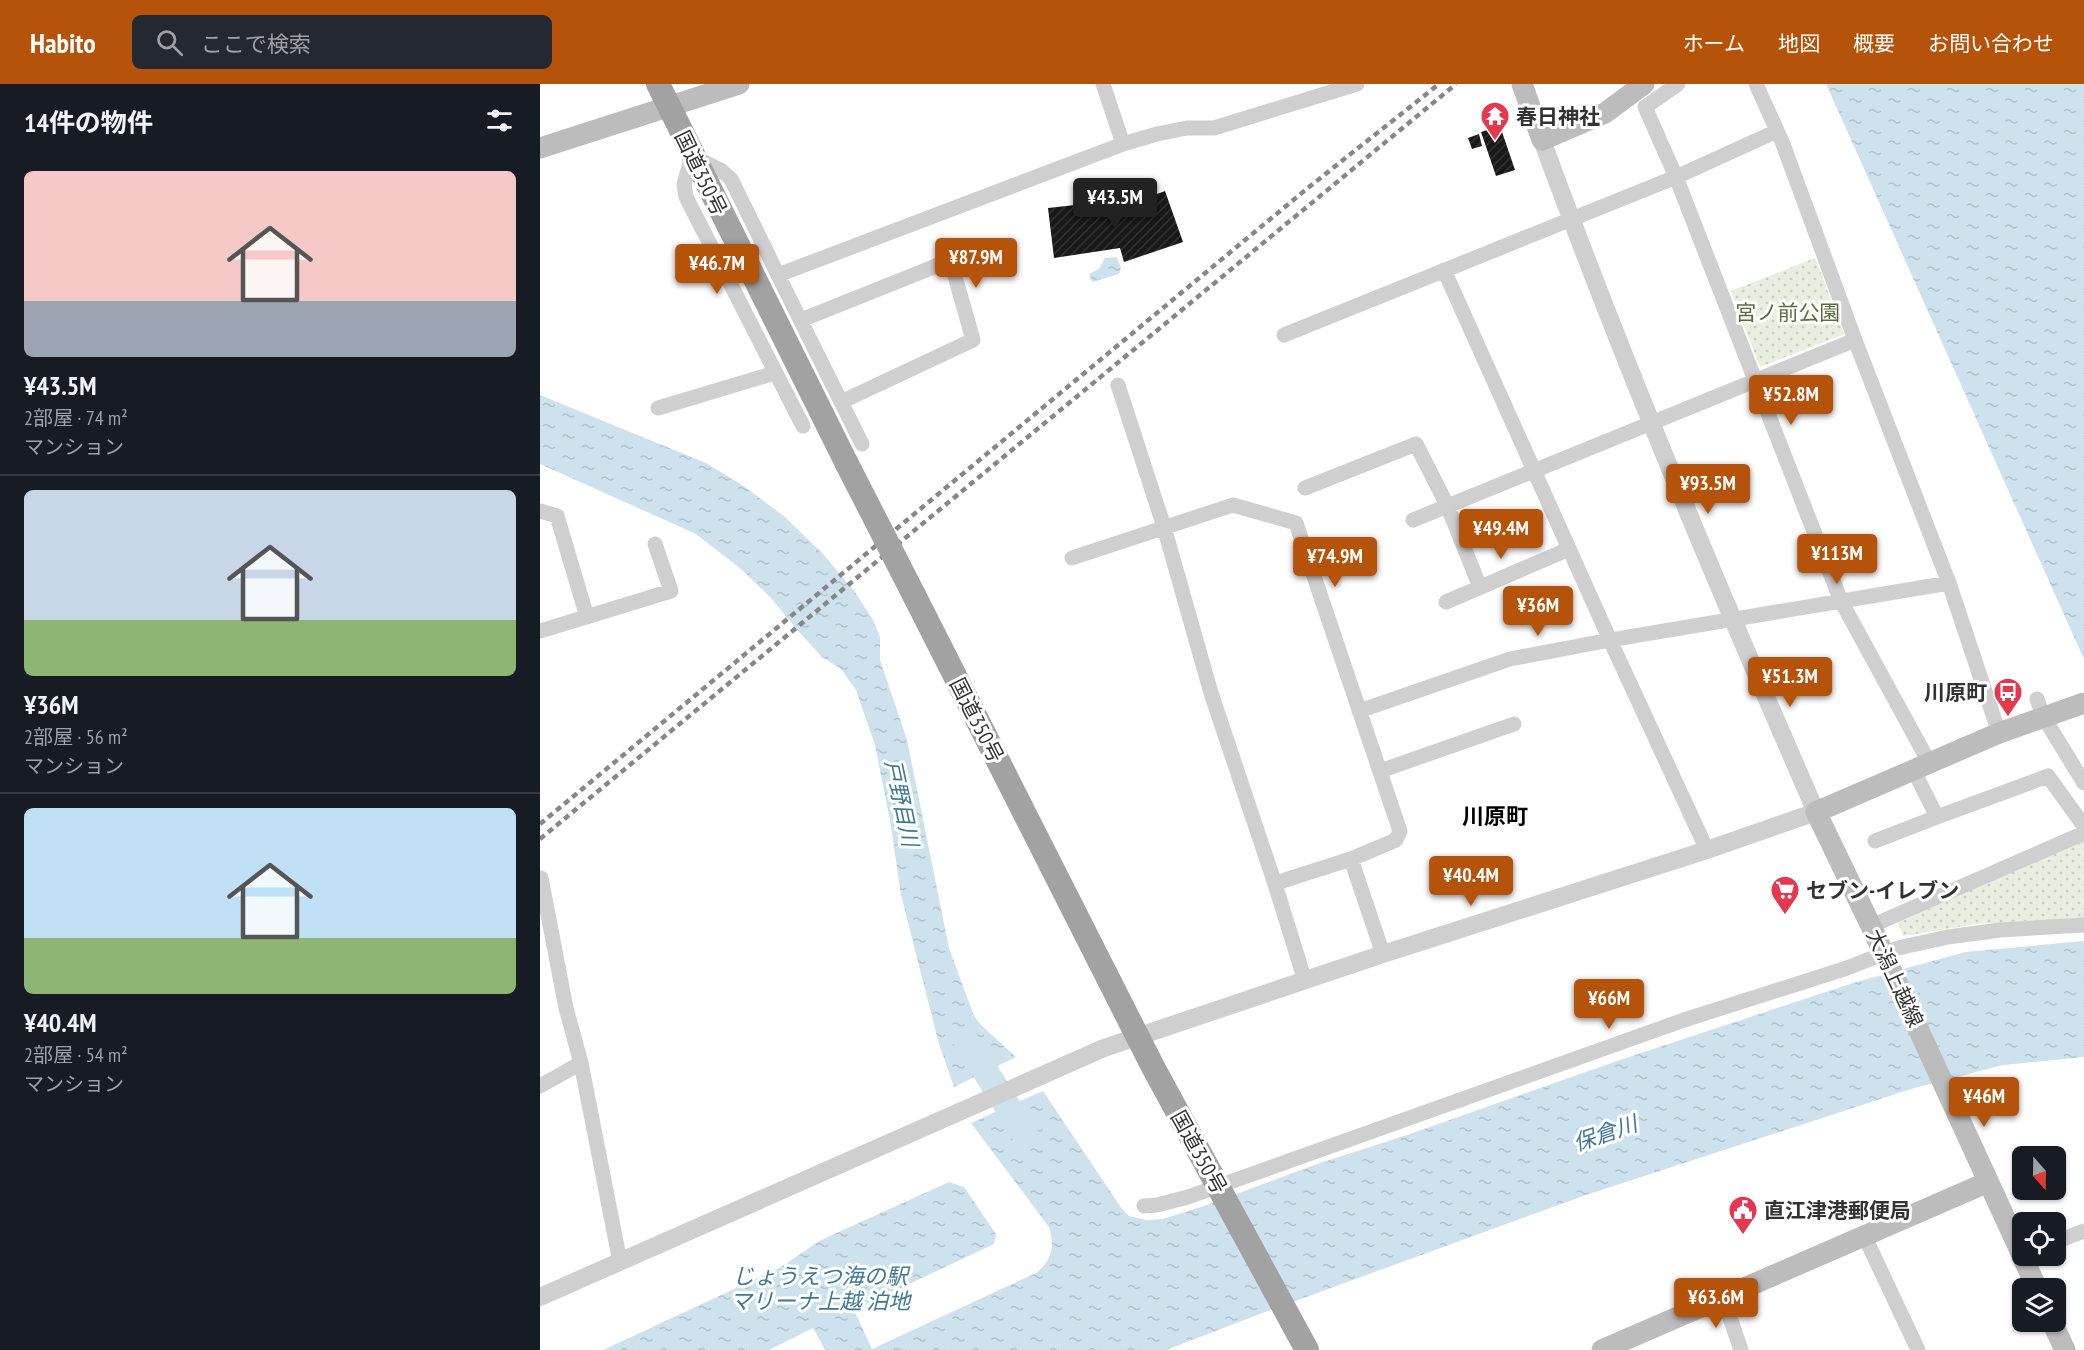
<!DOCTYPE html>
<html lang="ja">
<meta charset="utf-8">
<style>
:root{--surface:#171b24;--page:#242831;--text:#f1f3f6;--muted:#9ea1a6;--line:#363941;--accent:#b45309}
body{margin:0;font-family:"PT Sans Narrow","Noto Sans JP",sans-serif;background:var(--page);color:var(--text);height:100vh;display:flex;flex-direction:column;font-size:22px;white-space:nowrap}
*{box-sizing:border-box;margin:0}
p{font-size:20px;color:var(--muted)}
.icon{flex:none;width:33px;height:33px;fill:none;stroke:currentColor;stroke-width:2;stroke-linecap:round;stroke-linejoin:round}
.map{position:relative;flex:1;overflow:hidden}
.drawer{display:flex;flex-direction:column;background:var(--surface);width:540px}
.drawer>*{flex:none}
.needle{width:39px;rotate:160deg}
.buttons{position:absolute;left:1472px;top:1062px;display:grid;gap:12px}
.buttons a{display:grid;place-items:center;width:54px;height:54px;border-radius:9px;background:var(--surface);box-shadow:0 2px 4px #0004;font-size:30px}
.price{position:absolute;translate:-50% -51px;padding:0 14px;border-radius:6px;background:var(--accent);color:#fff;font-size:20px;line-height:39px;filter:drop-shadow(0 2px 3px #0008)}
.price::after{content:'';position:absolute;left:50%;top:36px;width:18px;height:14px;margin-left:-9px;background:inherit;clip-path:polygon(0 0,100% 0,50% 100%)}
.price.current{background:#222;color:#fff}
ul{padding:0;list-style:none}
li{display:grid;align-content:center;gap:12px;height:318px;padding:0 24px}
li+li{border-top:2px solid var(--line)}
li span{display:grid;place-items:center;height:186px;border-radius:9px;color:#555}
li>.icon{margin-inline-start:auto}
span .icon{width:108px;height:108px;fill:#fffc;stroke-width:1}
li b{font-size:26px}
h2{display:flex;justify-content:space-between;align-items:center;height:72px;padding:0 24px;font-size:26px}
header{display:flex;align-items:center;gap:36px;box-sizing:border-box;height:84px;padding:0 30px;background:var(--accent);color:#fff}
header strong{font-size:28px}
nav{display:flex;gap:33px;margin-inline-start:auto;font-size:21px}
.search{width:420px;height:54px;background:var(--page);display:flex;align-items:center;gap:15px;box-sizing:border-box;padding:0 21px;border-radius:9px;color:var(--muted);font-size:22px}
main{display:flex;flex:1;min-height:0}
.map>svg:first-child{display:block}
.green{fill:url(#green-dots)}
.water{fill:url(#water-ripples)}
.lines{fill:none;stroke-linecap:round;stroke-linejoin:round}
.river{stroke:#cde2ed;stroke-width:26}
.building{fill:url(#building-hatch)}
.minor{stroke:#cfcfcf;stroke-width:15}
.tertiary{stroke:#cfcfcf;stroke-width:18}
.secondary{stroke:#bcbcbc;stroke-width:21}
.trunk{stroke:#a2a2a2;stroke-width:24}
.rail{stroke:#878787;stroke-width:4.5;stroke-dasharray:6 4.5;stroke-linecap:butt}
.trunk-bridge{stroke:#a2a2a2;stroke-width:24}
.labels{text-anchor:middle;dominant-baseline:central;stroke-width:6;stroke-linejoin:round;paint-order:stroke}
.poi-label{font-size:21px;font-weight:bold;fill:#323232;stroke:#fff;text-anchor:start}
.street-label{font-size:21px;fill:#323232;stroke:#fff}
.park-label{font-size:21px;fill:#576e3e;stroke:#fff}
.water-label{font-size:22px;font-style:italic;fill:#3f7895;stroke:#fff}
.neighbourhood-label{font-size:22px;font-weight:bold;fill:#000;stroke:#fff}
</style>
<header>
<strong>Habito</strong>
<div class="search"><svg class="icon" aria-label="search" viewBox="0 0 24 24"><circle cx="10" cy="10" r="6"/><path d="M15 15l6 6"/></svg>ここで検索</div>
<nav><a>ホーム</a><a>地図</a><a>概要</a><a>お問い合わせ</a></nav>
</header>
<main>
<section class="drawer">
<h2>14件の物件<svg class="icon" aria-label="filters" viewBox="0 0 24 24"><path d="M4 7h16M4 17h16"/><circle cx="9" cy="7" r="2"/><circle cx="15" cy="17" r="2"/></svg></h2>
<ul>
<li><span style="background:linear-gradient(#f6c9c9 70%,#9aa5b1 0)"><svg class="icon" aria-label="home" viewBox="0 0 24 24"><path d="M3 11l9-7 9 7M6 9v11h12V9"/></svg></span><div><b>¥43.5M</b><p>2部屋 · 74 m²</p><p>マンション</p></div></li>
<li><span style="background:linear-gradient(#c9d6e8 70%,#8fb573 0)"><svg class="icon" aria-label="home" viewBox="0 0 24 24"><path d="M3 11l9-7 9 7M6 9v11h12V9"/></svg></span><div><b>¥36M</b><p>2部屋 · 56 m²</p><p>マンション</p></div></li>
<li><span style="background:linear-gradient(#bfe0f5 70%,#8fb573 0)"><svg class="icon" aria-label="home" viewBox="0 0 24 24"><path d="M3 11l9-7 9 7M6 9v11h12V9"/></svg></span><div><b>¥40.4M</b><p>2部屋 · 54 m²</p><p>マンション</p></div></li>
</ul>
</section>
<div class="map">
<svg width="1544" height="1266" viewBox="0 0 1544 1266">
<defs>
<pattern id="green-dots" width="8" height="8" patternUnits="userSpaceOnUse" patternTransform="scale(1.5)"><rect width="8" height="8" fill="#e8eee0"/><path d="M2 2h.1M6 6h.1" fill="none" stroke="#c7cdc1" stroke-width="1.8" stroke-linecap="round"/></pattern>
<pattern id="water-ripples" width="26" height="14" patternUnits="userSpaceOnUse" patternTransform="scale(1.5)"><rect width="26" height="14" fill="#cde2ed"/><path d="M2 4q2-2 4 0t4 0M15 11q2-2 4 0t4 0" fill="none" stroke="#b0c2cc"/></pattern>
<pattern id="building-hatch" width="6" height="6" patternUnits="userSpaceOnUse" patternTransform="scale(1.5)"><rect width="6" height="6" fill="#191919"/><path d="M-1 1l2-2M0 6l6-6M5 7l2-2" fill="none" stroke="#323232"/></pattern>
</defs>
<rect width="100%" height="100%" fill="#fff"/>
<!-- green -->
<path class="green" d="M1275,174L1304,250L1220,283L1191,207Z
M1544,754V834L1437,840L1363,852L1358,839Z"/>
<!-- water -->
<path class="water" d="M1286,0H1544V575L1526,535Z
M577,173L581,184L579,190L552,198L549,190L559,185L565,174Z
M0,311L166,379L205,403L245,433L284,471L315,508L333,536L340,553V576L367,656L409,864L434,932L441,941L476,973L414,1003L399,960L361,811L350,736L335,661L316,606L301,585L282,573L260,549L230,513L201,485L156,450L0,380Z
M1544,857V973L1463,981L1371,1005L1046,1111L725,1228L626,1266H285L273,1244L229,1266H63L241,1183L279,1157L409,1098L424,1103L456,1150L454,1160L314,1226L332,1265L496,1189C512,1176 515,1163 509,1143L431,1039L503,1007L582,1125L589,1132L606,1136L623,1135L667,1121L777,1080L867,1051L1080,976L1313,899L1385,879L1426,868Z"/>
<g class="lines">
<!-- river -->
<path class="river" d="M427,958L486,1052"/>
</g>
<!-- building -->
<path class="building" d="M960,42L975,86L956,92L941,48Z
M939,50L942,62L932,65L928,54Z
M625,107L643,158L584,178L580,164L514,174L508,124L544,120L554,133Z"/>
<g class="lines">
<!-- minor -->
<path class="minor" d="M563,0L583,60
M1138,0L1105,23L1136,93L1301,517L1390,680
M1216,0L1243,60L1315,256L1409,499L1459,649
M904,186L1070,556L1167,766
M238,191L322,360
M261,236L401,180L413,185L433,256L301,318
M744,251L1136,93L1237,47
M578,301L624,443L671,609L735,800
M118,324L235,289
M263,342L146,113L144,100L152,72L182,87L191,95L238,191L583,60L617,50L647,44H674L817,0
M765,404L876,360L907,421L940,503
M0,427L17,432L47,533
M873,436L1315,256
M532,474L693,421L756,439L860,747L856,756L811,775
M906,518L1029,465
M0,547L131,507L115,460
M1497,615L1503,632L1544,699
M819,627L970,575L1070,556L1409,499
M840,687L974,640
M1374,687L1397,733L1508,692L1544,742
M1335,757L1397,733
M1,794L26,924L41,979L80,1178
M1331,842L1544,749
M765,897L735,800L745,796L811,775L843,870
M0,1002L41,979
M604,1122L617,1121L648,1113L1144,936L1307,884L1358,864L1408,853L1460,846L1544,841
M1324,1151L1378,1266
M1515,1158L1544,1147
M1183,1213L1201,1266"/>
<!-- tertiary -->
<path class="tertiary" d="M0,1213L564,964L843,870L1167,766L1276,728C1179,506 1085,283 1002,56"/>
<!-- secondary -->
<path class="secondary" d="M982,0L1002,56L1065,29L1104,0
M0,64L199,0
M1482,1171L1331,842L1276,728L1459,649L1544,619
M1482,1172L1497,1204
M1512,1238L1525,1266
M1062,1266L1448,1098"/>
<!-- trunk -->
<path class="trunk" d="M118,0L307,380
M374,511L613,983L767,1266"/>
<!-- rail -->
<path class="rail" d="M0,740L769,103L899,0
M0,755L916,0"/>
<!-- trunk-bridge -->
<path class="trunk-bridge" d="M307,380L374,511"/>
</g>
<!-- icons -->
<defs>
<g id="temple-pin" transform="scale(1.5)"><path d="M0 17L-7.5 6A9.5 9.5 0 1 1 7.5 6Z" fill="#e5374d" stroke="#fff"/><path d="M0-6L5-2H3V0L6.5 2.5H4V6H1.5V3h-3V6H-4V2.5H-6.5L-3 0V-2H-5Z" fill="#fff"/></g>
<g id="bus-pin" transform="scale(1.5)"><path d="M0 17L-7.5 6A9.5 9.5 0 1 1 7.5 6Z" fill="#e5374d" stroke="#fff"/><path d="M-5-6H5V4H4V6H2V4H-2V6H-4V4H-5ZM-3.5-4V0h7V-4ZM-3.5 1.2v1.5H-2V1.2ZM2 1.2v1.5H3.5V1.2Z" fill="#fff"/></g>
<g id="supermarket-pin" transform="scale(1.5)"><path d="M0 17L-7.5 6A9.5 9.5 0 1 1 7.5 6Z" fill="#e5374d" stroke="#fff"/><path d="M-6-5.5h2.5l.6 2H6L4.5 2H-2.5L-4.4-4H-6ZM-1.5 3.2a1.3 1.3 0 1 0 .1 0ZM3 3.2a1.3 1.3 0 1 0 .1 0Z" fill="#fff"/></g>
<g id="civic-pin" transform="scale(1.5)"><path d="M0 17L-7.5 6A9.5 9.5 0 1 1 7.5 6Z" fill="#e5374d" stroke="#fff"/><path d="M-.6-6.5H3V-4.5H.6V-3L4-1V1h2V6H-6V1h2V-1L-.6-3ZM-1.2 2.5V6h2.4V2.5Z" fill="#fff"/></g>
</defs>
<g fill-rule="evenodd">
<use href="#temple-pin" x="955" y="32"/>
<use href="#bus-pin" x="1468" y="608"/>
<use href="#supermarket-pin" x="1245" y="806"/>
<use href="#civic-pin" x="1203" y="1126"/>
</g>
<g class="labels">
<!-- poi labels -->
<g class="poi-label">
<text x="976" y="32">春日神社</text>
<text x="1447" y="608" text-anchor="end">川原町</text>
<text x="1266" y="806">セブン-イレブン</text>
<text x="1224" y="1126">直江津港郵便局</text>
</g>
<!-- street labels -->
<g class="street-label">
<text transform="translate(161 89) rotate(64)">国道350号</text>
<text transform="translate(437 636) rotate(63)">国道350号</text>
<text transform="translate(1355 894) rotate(65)">大潟上越線</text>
<text transform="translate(659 1068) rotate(61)">国道350号</text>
</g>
<!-- park labels -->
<g class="park-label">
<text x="1248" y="228">宮ノ前公園</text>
</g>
<!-- water labels -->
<g class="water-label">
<text transform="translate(362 719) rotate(78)">戸野目川</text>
<text transform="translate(1065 1049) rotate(-19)">保倉川</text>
<text x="280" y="1192">じょうえつ海の駅<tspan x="280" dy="25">マリーナ上越 泊地</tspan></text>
</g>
<!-- neighbourhood labels -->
<g class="neighbourhood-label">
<text x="955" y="732">川原町</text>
</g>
</g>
</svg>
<div class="buttons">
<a><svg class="needle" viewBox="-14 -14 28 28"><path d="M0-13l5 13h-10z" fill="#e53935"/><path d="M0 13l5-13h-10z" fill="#9ea1a6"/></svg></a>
<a><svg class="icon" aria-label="locate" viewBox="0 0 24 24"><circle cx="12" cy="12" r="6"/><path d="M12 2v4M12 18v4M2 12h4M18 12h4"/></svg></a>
<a><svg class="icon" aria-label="layers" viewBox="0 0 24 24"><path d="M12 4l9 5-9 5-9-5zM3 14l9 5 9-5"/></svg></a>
</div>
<b class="price current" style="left:575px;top:145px">¥43.5M</b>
<b class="price" style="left:436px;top:205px">¥87.9M</b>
<b class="price" style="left:177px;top:211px">¥46.7M</b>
<b class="price" style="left:1251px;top:342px">¥52.8M</b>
<b class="price" style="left:1168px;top:431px">¥93.5M</b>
<b class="price" style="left:961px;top:476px">¥49.4M</b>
<b class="price" style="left:1297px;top:501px">¥113M</b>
<b class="price" style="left:795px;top:504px">¥74.9M</b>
<b class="price" style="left:998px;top:553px">¥36M</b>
<b class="price" style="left:1250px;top:624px">¥51.3M</b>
<b class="price" style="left:931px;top:823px">¥40.4M</b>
<b class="price" style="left:1069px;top:946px">¥66M</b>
<b class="price" style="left:1444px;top:1044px">¥46M</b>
<b class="price" style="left:1176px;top:1245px">¥63.6M</b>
</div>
</main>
